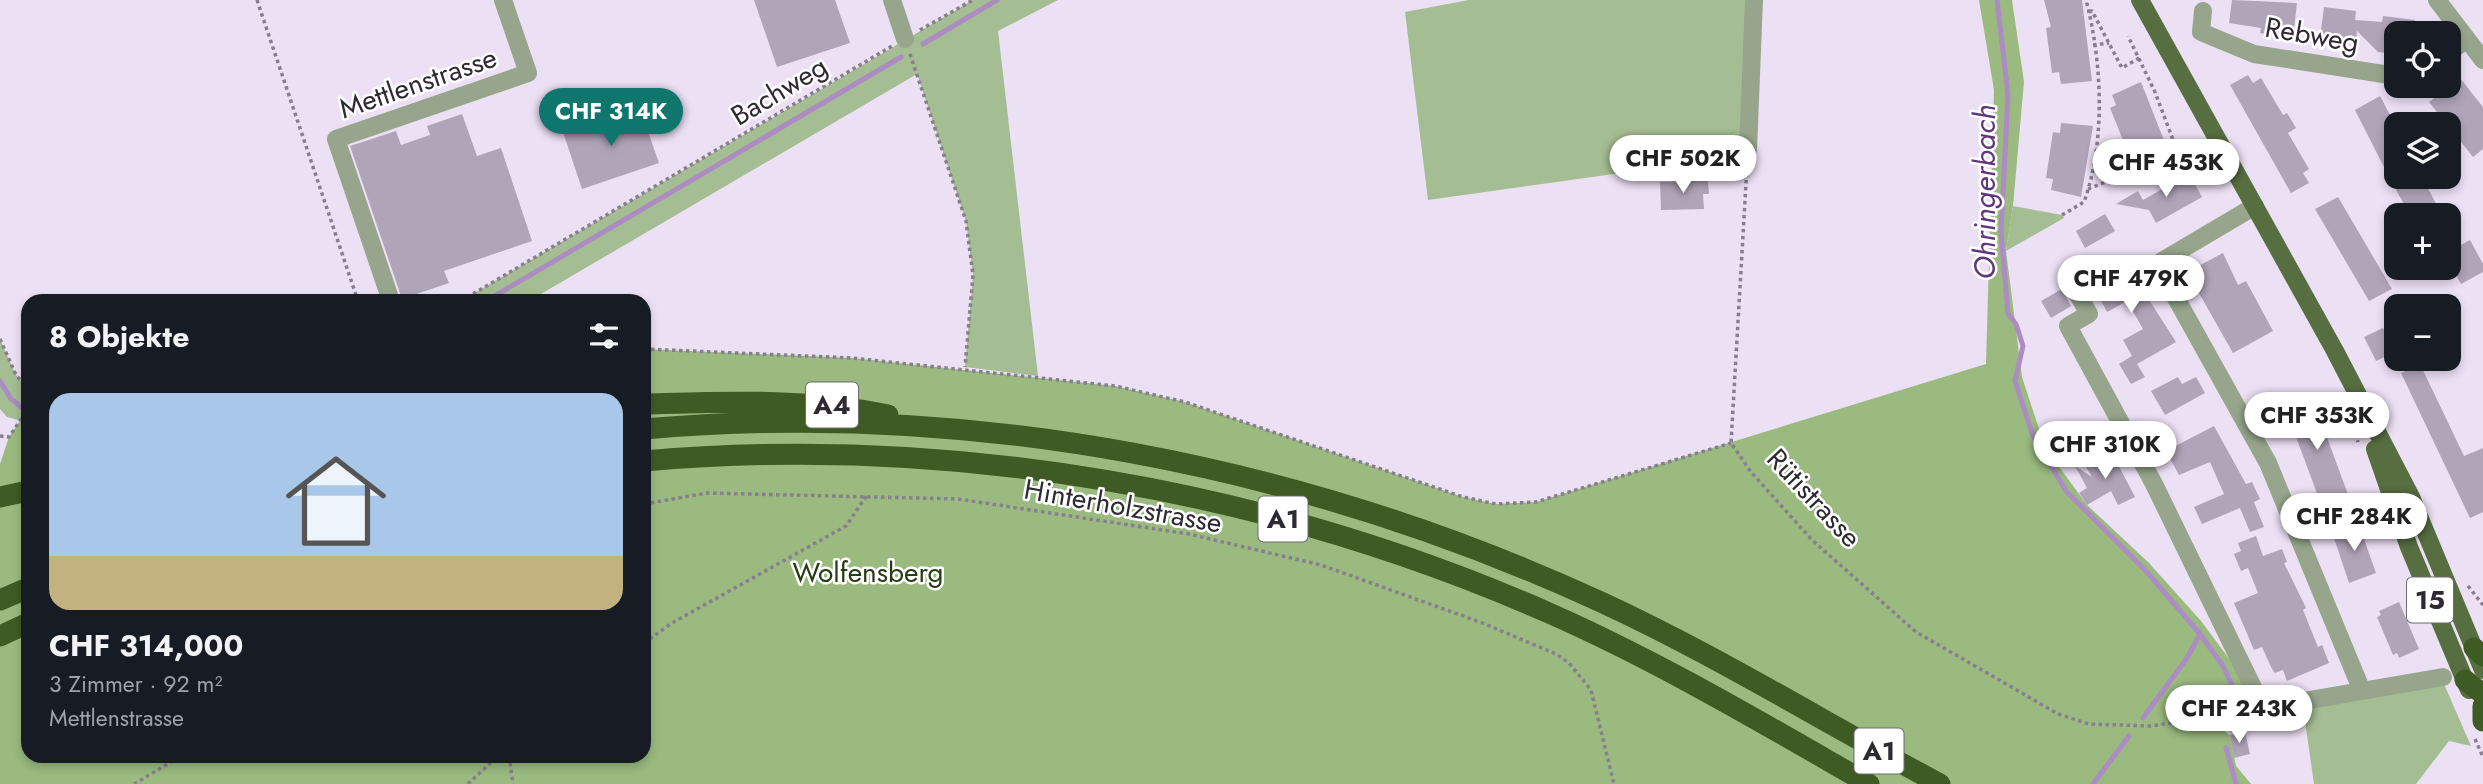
<!DOCTYPE html>
<html lang="de">
<meta charset="utf-8">
<style>
:root{--surface:#171b24;--page:#20242c;--text:#f1f3f6;--muted:#9ea1a6;--accent:#0f766e}
body{margin:0;font-family:Jost,sans-serif;background:var(--page);color:var(--text);height:100vh;display:flex;flex-direction:column;font-size:26px;white-space:nowrap}
*{box-sizing:border-box;margin:0}
p{font-size:23px;color:var(--muted)}
.icon{flex:none;width:38px;height:38px;fill:none;stroke:currentColor;stroke-width:2;stroke-linecap:round;stroke-linejoin:round}
.map{position:relative;flex:1;overflow:hidden}
.drawer{position:absolute;left:21px;top:294px;width:630px;height:469px;display:flex;flex-direction:column;background:var(--surface);border-radius:21px;box-shadow:0 4px 10px #0003}
.drawer>*{flex:none}
.buttons{position:absolute;left:2384px;top:21px;display:grid;gap:14px}
.buttons a{display:grid;place-items:center;width:77px;height:77px;border-radius:14px;background:var(--surface);box-shadow:0 4px 10px #0003;font-size:35px}
.price{position:absolute;translate:-50% -60px;padding:0 16px;border-radius:24px;background:#fff;color:#222;font-size:23px;line-height:46px;filter:drop-shadow(0 2px 4px #0008)}
.price::after{content:'';position:absolute;left:50%;top:42px;width:21px;height:16px;margin-left:-10px;background:inherit;clip-path:polygon(0 0,100% 0,50% 100%)}
.price.on{background:var(--accent);color:#fff}
ul{padding:0;list-style:none}
li{display:grid;align-content:center;gap:14px;height:371px;padding:0 28px}
li span{display:grid;place-items:center;height:217px;border-radius:21px;color:#555}
li>.icon{margin-inline-start:auto}
span .icon{width:126px;height:126px;fill:#fffc;stroke-width:1}
li b{font-size:30px}
h2{display:flex;justify-content:space-between;align-items:center;height:84px;padding:0 28px;font-size:30px}
.map>svg:first-child{display:block}
.green{fill:#a5bd92}
.forest{fill:#9aba7f}
.lines{fill:none;stroke-linecap:round;stroke-linejoin:round}
.stream{stroke:#ac8cc3;stroke-width:5}
.building{fill:#b0a5b8}
.path{stroke:#877f8d;stroke-width:3.5;stroke-dasharray:3.5 3.5;stroke-linecap:butt}
.minor{stroke:#96a58b;stroke-width:18}
.major{stroke:#566e40;stroke-width:18}
.highway{stroke:#3f5b24;stroke-width:21}
.labels{text-anchor:middle;dominant-baseline:central;stroke-width:5;stroke-linejoin:round;paint-order:stroke}
.shield{fill:#fff;stroke:#6d6a70;stroke-width:2}
.shield-label{font-size:26px;font-weight:bold;fill:#2e2a32}
.street-label{font-size:28px;fill:#2e2a32;stroke:#fff}
.park-label{font-size:28px;fill:#273c12;stroke:#fff}
.water-label{font-size:30px;font-style:italic;fill:#61377b;stroke:#fff}
</style>
<div class="map">
<svg width="2483" height="784" viewBox="0 0 2483 784">
<rect width="100%" height="100%" fill="#ebe0f4"/>
<!-- green -->
<path class="green" d="M973,0H1058L998,31L1038,376L965,367L973,275L966,221L917,74L529,301H461Z
M1469,0H1754L1748,150L1700,162L1428,200L1405,12Z
M2013,206L2062,215L2064,218L2006,251Z
M0,339L16,375L28,389V409L22,421L7,417L0,409Z
M2444,684L2471,746L2449,741L2416,784H2314L2303,707Z"/>
<!-- forest -->
<path class="forest" d="M1979,0H2012L2024,82L2013,206L2006,251L2022,377L2041,435L2052,457L2087,505L2149,563L2201,621L2230,660L2253,703L2234,706L2214,722L2229,735L2236,766L2251,784H0V464L9,437L28,409V756H644V349L852,358L1115,386L1185,402L1463,497L1496,504L1536,502L1986,364L1994,90Z"/>
<g class="lines">
<!-- stream -->
<path class="stream" d="M1997,0L2008,95L2001,232L2008,314L2016,324L2023,346L2015,381L2033,436L2066,491L2146,571L2200,634L2187,658L2143,718
M923,44L997,0
M486,301L901,57
M0,381L11,399L28,412
M2200,634L2223,666L2238,698
M2226,748L2236,784
M2093,784L2129,736"/>
</g>
<!-- building -->
<path class="building" d="M754,0H835L850,43L777,67Z
M2044,0H2082L2092,81L2061,84L2059,72L2052,73L2046,28L2051,27Z
M2232,0L2297,3L2293,37L2260,33L2261,28L2229,23Z
M2324,7L2356,11L2355,20L2382,22L2383,16L2415,20L2413,33H2396V48L2388,47L2387,53L2378,52L2357,31L2356,42L2320,37Z
M2248,75L2253,83L2261,78L2283,115L2287,113L2296,128L2288,133L2309,169L2303,173L2309,183L2291,193L2230,85Z
M2460,78L2483,107V149L2473,157L2429,102Z
M2141,82L2167,148L2138,158L2134,147L2127,150L2110,108L2116,105L2112,95Z
M2380,96L2396,126V177H2422L2442,215H2410L2389,177L2355,110Z
M639,106L659,163L582,189L563,132Z
M462,114L477,156L501,148L532,241L444,271L449,283L402,299L350,146L396,131L401,145L430,135L427,126Z
M2061,123L2093,126L2081,197L2051,190L2053,179L2046,178L2053,132L2060,133Z
M2189,174L2202,197L2156,223L2149,210L2116,204L2138,191L2143,200Z
M1693,181H1708L1709,194H1703L1704,209L1661,210L1660,182Z
M2338,197L2392,289L2369,301L2315,209Z
M2105,214L2115,231L2085,248L2076,231Z
M2448,227L2459,246L2470,240L2483,264V272L2461,284L2448,261Z
M2223,253L2238,285L2246,281L2273,331L2233,353L2187,272Z
M2122,262L2130,277L2138,273L2148,290L2144,292L2176,342L2137,364L2145,377L2131,384L2119,364L2132,356L2123,340L2143,329L2127,301L2107,312L2098,295L2093,298L2081,278L2096,270L2098,275Z
M2062,289L2071,306L2051,318L2041,301Z
M2383,328L2395,352L2376,361L2364,337Z
M2420,364L2464,456L2483,448V512L2470,518L2401,373Z
M2178,377L2182,384L2196,377L2205,393L2165,415L2151,391Z
M2312,397L2349,497L2322,507L2285,407Z
M2214,426L2246,484L2252,482L2260,499L2254,502L2264,527L2250,532L2240,508L2202,524L2194,507L2224,494L2210,462L2179,475L2166,451Z
M2111,451L2135,497L2118,505L2111,491L2087,505L2079,493L2087,488L2075,466L2092,477L2085,465Z
M2358,522L2376,573L2349,583L2332,532Z
M2256,536L2263,556L2282,549L2287,562L2284,563L2306,608L2303,610L2318,647L2322,645L2329,663L2287,681L2283,670L2275,673L2272,669L2262,647L2254,650L2234,603L2258,593L2248,568L2241,571L2234,554L2241,551L2238,543Z
M2399,602L2419,649L2399,658L2397,653L2393,655L2377,617L2381,615L2379,611Z
M2245,732L2250,754L2234,758L2229,735Z"/>
<g class="lines">
<!-- path -->
<path class="path" d="M257,0L358,301
M2089,12L2092,11L2122,68L2139,58
M920,30L973,0
M2093,45L2109,43
M910,54L966,221L973,275L965,367
M2178,153L2200,140
M1747,166L1731,443L1751,472L1812,540L1916,632L2058,714L2089,724L2151,726L2247,711
M2088,189L2178,153L2155,92L2128,36
M2062,215L2084,202C2106,141 2102,61 2086,0
M461,301L892,46
M0,339L16,375L28,389
M644,349L852,358L1115,386L1185,402L1463,497L1496,504L1536,502L1731,443
M2353,427L2358,442
M0,436L9,437L28,409
M644,504L707,493L958,499L1189,534L1321,565L1480,622L1556,654L1569,663L1591,690L1614,784
M2311,525L2377,501
M2468,586L2483,605
M644,643L672,623L846,526L867,495
M2475,739L2483,757
M509,756L513,784
M134,784L181,756
M468,784L498,756"/>
<!-- minor -->
<path class="minor" d="M892,0L905,39
M2437,0L2483,60
M2203,11L2201,32L2254,54L2396,76
M2448,53L2467,39
M1748,150L1754,0
M2255,206L2157,264L2268,463L2362,691
M2073,286L2089,314L2068,326L2154,484L2263,708L2443,677
M391,301L336,139L528,73L503,0"/>
<!-- major -->
<path class="major" d="M2140,0L2335,351L2411,497L2483,670
M2375,449L2409,547L2469,690"/>
<!-- highway -->
<path class="highway" d="M644,404C725,402 808,398 888,415
M644,429C972,400 1303,465 1601,602C1718,656 1827,724 1940,784
M644,461C951,434 1267,489 1549,613C1660,662 1764,724 1869,784
M0,497L28,491
M0,600L28,588
M0,636L28,623
M2474,648L2483,656
M2465,680L2483,694
M2483,721V706"/>
</g>
<g class="labels">
<!-- shield labels -->
<g class="shield">
<rect x="806" y="382.5" width="52" height="45" rx="5"/>
<rect x="1258.5" y="496.5" width="49" height="45" rx="5"/>
<rect x="2407" y="577.5" width="46" height="45" rx="5"/>
<rect x="1854.5" y="728.5" width="49" height="45" rx="5"/>
</g>
<g class="shield-label">
<text x="832" y="405">A4</text>
<text x="1283" y="519">A1</text>
<text x="2430" y="600">15</text>
<text x="1879" y="751">A1</text>
</g>
<!-- street labels -->
<g class="street-label">
<text transform="translate(2312 35) rotate(10)">Rebweg</text>
<text transform="translate(418 83) rotate(-19)">Mettlenstrasse</text>
<text transform="translate(779 91) rotate(-31)">Bachweg</text>
<text transform="translate(1814 498) rotate(47)">Rütistrasse</text>
<text transform="translate(1123 506) rotate(10)">Hinterholzstrasse</text>
</g>
<!-- park labels -->
<g class="park-label">
<text x="868" y="572">Wolfensberg</text>
</g>
<!-- water labels -->
<g class="water-label">
<text transform="translate(1984 192) rotate(-90)">Ohringerbach</text>
</g>
</g>
</svg>
<div class="buttons">
<a><svg class="icon" aria-label="locate" viewBox="0 0 24 24"><circle cx="12" cy="12" r="6"/><path d="M12 2v4M12 18v4M2 12h4M18 12h4"/></svg></a>
<a><svg class="icon" aria-label="layers" viewBox="0 0 24 24"><path d="M12 4l9 5-9 5-9-5zM3 14l9 5 9-5"/></svg></a>
<a>+</a>
<a>−</a>
</div>
<b class="price on" style="left:611px;top:148px">CHF 314K</b>
<b class="price" style="left:1683px;top:195px">CHF 502K</b>
<b class="price" style="left:2166px;top:199px">CHF 453K</b>
<b class="price" style="left:2131px;top:315px">CHF 479K</b>
<b class="price" style="left:2317px;top:452px">CHF 353K</b>
<b class="price" style="left:2105px;top:481px">CHF 310K</b>
<b class="price" style="left:2354px;top:553px">CHF 284K</b>
<b class="price" style="left:2239px;top:745px">CHF 243K</b>
<section class="drawer">
<h2>8 Objekte<svg class="icon" aria-label="filters" viewBox="0 0 24 24"><path d="M4 7h16M4 17h16"/><circle cx="9" cy="7" r="2"/><circle cx="15" cy="17" r="2"/></svg></h2>
<ul>
<li><span style="background:linear-gradient(#a9c7e8 75%,#c2b280 0)"><svg class="icon" aria-label="home" viewBox="0 0 24 24"><path d="M3 11l9-7 9 7M6 9v11h12V9"/></svg></span><div><b>CHF 314,000</b><p>3 Zimmer · 92 m²</p><p>Mettlenstrasse</p></div></li>
</ul>
</section>
</div>
